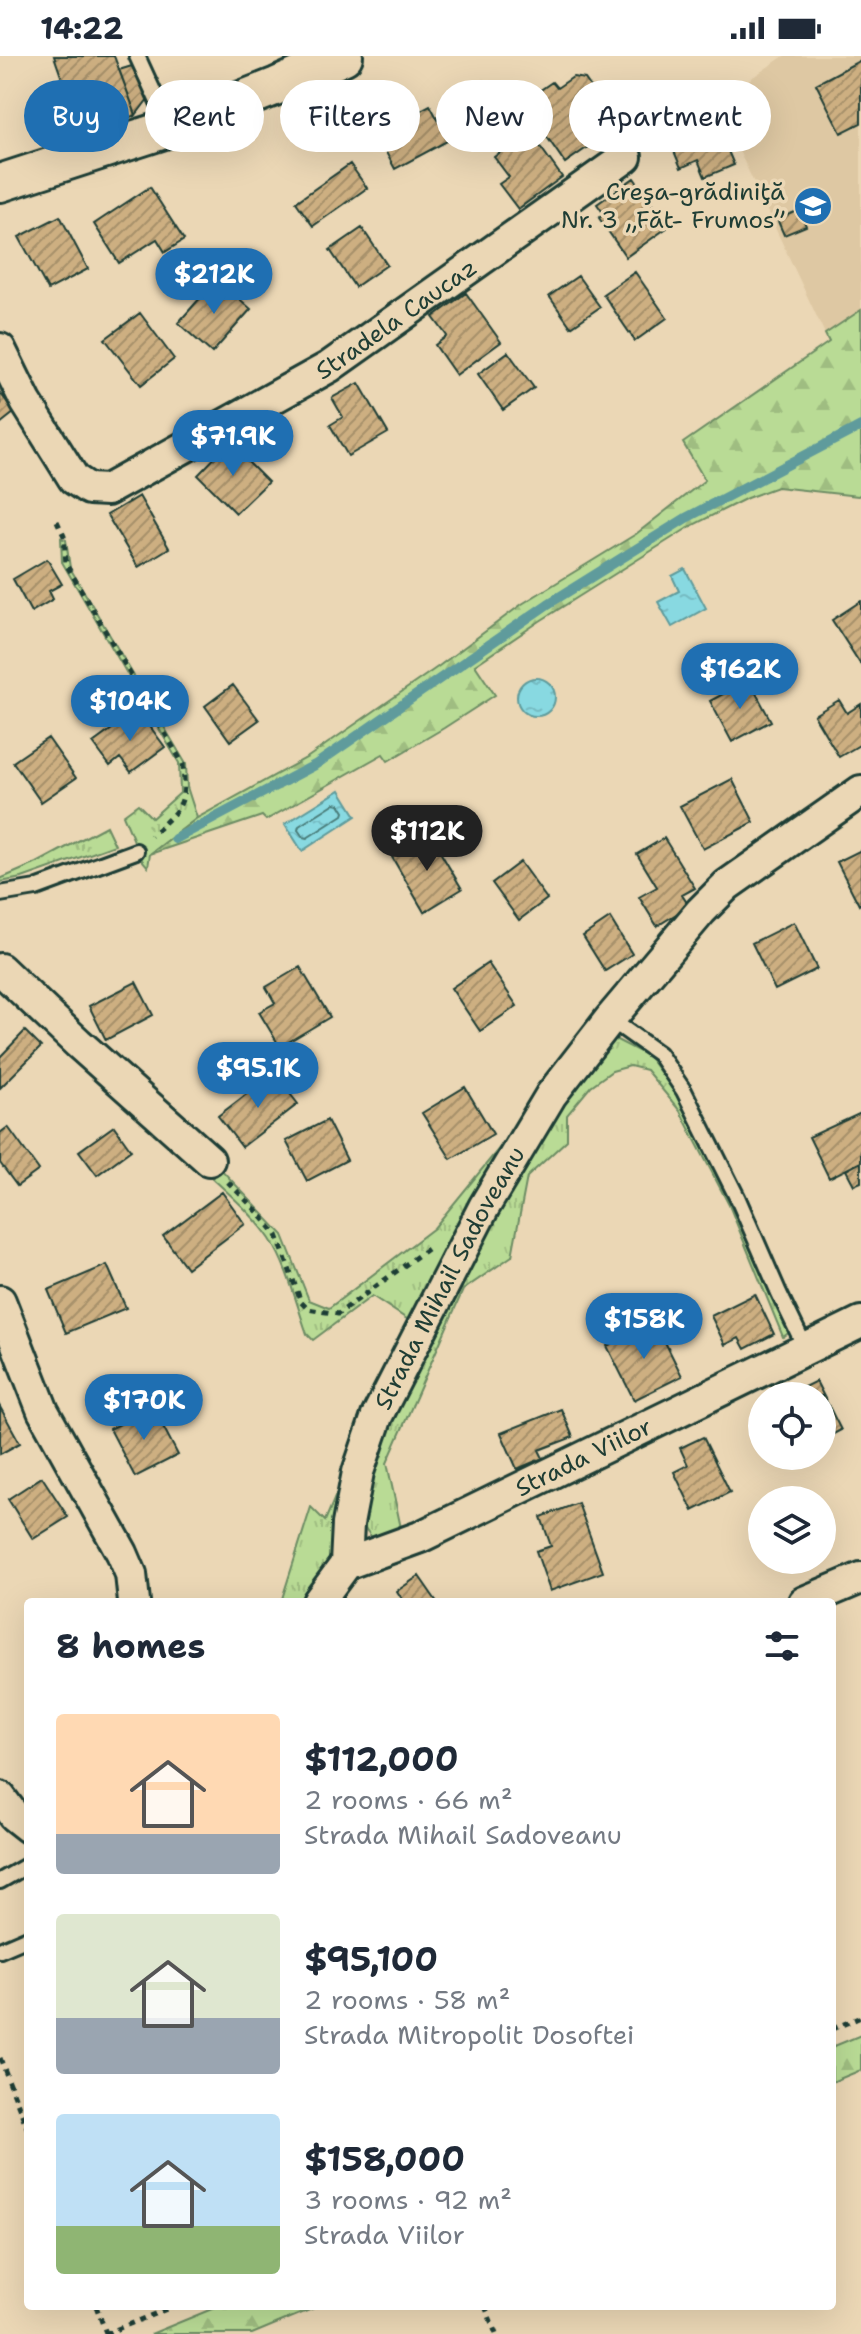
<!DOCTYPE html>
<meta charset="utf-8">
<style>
:root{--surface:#fff;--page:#f2f2f3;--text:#1f2937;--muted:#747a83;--accent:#1f6fb2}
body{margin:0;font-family:"Shantell Sans",sans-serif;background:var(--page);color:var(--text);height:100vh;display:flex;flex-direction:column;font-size:30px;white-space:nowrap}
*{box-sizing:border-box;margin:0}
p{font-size:26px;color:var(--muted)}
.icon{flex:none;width:44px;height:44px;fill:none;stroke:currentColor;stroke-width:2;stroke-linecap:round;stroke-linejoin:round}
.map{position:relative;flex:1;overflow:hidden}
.panel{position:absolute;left:24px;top:1542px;width:812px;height:712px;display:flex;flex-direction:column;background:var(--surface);border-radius:8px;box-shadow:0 8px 32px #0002}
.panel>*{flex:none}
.guide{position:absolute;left:24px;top:24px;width:814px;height:72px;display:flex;gap:16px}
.buttons{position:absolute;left:748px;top:1326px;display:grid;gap:16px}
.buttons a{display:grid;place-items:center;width:88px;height:88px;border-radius:50%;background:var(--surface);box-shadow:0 8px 32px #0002;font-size:40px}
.price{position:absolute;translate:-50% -68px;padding:0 18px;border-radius:28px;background:var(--accent);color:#fff;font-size:26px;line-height:52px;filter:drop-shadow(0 2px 4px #0008)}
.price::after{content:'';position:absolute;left:50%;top:48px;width:24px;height:18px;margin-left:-12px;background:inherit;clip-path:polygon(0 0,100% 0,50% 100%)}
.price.active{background:#222;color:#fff}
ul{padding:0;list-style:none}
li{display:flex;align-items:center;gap:24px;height:200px;padding:0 32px}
li span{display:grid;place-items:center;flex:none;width:224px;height:160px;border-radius:8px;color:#555}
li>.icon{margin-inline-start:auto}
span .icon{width:96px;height:96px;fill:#fffc;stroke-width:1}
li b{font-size:34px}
h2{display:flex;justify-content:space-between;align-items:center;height:96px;padding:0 32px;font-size:34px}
.tag{padding:0 28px;border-radius:36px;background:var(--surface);box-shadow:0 8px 32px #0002;font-size:28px;line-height:72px}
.tag.active{background:var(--accent);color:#fff}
.status{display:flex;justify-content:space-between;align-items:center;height:56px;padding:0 40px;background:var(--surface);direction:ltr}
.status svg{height:22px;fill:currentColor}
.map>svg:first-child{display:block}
.built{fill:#dec8a3}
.grass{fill:url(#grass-tufts);stroke:#6c8c64;stroke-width:2}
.forest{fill:url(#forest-firs);stroke:#6c8c64;stroke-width:2}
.water{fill:url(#water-ripples);stroke:#5e9b9c;stroke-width:2}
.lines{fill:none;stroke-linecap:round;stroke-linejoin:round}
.shore{stroke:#497b79;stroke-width:2}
.stream{stroke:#5e9b9c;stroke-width:10}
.building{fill:url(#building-hatch);stroke:#1f3d34;stroke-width:2}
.service-casing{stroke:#1f3d34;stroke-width:20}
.minor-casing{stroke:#1f3d34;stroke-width:36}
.tertiary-casing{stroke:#1f3d34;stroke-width:42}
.path{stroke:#1f3d34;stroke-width:5;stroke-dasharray:6 6;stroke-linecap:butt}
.service{stroke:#ebd7b5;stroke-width:14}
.minor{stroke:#ebd7b5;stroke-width:30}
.tertiary{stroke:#ebd7b5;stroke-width:36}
.labels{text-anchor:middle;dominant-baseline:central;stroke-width:7;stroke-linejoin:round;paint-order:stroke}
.poi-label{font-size:24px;fill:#1f3d34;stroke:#ebd7b5;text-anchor:end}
.street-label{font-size:24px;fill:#1f3d34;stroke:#ebd7b5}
</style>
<div class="status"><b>14:22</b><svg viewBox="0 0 49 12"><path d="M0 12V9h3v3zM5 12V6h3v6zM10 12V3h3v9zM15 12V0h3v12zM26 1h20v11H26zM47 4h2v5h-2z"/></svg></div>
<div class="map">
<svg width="861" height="2278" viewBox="0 0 861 2278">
<defs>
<pattern id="grass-tufts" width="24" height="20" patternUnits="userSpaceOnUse" patternTransform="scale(2)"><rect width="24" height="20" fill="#b9db95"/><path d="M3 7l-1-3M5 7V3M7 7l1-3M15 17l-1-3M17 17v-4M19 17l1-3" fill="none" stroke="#9fbd81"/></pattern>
<pattern id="forest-firs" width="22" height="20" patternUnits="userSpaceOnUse" patternTransform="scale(2)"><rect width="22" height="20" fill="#b9db95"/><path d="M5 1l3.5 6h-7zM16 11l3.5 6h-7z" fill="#9fbd81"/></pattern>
<pattern id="water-ripples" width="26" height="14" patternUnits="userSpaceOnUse" patternTransform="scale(2)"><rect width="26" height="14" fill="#88d9e1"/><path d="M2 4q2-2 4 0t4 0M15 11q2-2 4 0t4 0" fill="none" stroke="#75bbc2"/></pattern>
<pattern id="building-hatch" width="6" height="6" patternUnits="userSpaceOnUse" patternTransform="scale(2)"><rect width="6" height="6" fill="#cdaf81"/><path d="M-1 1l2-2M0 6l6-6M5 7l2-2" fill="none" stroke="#a6906a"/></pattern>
</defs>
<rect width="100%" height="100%" fill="#ebd7b5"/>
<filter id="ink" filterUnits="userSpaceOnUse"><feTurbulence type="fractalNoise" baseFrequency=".0125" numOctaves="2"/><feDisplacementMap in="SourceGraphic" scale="16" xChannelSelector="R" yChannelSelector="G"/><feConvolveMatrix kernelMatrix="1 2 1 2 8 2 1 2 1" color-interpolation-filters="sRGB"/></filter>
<g filter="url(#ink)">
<!-- built -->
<path class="built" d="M784,0H861V254L825,278L716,46Z"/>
<!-- grass -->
<path class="grass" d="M61,482L66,484L70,512L186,708L187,731L197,762L150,798L148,811L142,804L123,759L138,748L152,762L180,737L179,707L62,506Z
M106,770L115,789L22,822L0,826V823L37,807Z
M611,981L648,1000L680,1043L736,1149L790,1276L783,1281L729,1149L680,1055L646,1014L630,1010L612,1015L591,1030L567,1059V1084L527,1121L512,1200L463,1234L387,1407L401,1472L372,1482L365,1472L357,1456L395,1338L549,1056Z
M536,1047L410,1265L372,1240L313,1284L307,1278C296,1247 288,1211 270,1183C254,1159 230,1139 209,1119L219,1111L283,1179L309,1244L329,1252L434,1172Z
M349,1408L332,1503L298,1546H281L311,1451L325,1465Z"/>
<!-- forest -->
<path class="forest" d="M861,254V438L858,440L777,431L747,442L691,470L540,565L475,609L495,639L444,672L388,705L383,698L266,764L262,760L150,798L197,762L308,701L439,610L522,548L636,478L705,424L683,387L829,286L825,278Z
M861,1979V2014L832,2026V1991Z
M219,2250H319L252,2278H151Z"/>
<!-- water -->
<path class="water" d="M685,513L706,552L672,571L658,546L679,535L672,520Z
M517 641a19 19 0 1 1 38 0a19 19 0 1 1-38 0Z
M340,734L356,760L302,795L285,768Z"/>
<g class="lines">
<!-- shore -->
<path class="shore" d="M335,747L339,748L344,756L343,759L307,782L303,781L298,774L299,770Z"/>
<!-- stream -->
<path class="stream" d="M175,783L315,709L548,548L686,462L861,370"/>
</g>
<!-- building -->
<path class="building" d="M54,0H114L136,59L60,86L47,48L68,40Z
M861,4V67L841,77L816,28Z
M132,10L148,43L136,59L119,14Z
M573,21L585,23L618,70L565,107L523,46L552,26L557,32Z
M483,25L502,61L464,82L444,45Z
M743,38L754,59L738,67L727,46Z
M430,49L449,84L395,113L376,78Z
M704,54L710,69L716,67L734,109L705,121L698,104L681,112L664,71Z
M529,75L562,121L518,153L499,128L509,121L494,101Z
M350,108L367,132L313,170L296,146Z
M634,122L668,171L626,201L599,162L604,158L597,148Z
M150,131L184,184L165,196L157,183L119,207L94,168Z
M800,154L806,170L784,179L777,163Z
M60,160L88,213L48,234L19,181Z
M362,172L387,209L355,231L330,194Z
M635,216L667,262L635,285L603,238Z
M578,220L600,251L571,271L549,240Z
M217,223L251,253L212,297L178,267Z
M466,237L501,286L456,319L435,289L447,280L433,261Z
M140,257L174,303L141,329L105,283Z
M508,296L534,332L503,354L478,318Z
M359,327L388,377L348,400L330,369L343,361L332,342Z
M0,337L15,356L0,368Z
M229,387L268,426L236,457L198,419Z
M139,440L169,492L138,511L107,459Z
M47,503L62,528L49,535L53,543L31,556L13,523Z
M861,545V609L832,564Z
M749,624L771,665L732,686L710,645Z
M233,629L259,664L230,685L205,650Z
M839,644L847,657L861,648V688L839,701L814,659Z
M138,654L165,691L131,716L120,702L110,710L93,687Z
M48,682L76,722L41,746L13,706Z
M732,723L754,766L703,793L680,750Z
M430,779L462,833L424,856L392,801Z
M664,782L695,832L682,839L689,850L657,870L639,841L657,831L637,798Z
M861,794V847L859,849L837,806Z
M520,806L547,843L519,864L492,827Z
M610,862L632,898L605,915L583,880Z
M794,866L817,913L775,934L752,887Z
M488,907L517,950L480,975L451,932Z
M300,911L330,961L280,991L259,956L275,947L266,931Z
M136,926L153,959L106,984L89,950Z
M25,975L41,991L0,1032V1001Z
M274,1017L298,1048L242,1091L218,1060Z
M465,1031L493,1078L451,1103L422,1057Z
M861,1057V1106L829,1122L809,1081Z
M327,1064L347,1104L307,1125L286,1085Z
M114,1070L131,1094L97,1119L79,1095Z
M8,1071L39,1114L17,1130L0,1107V1077Z
M861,1106V1126L854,1129L846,1114Z
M222,1136L245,1168L187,1212L163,1180Z
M107,1209L126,1252L66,1277L48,1234Z
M755,1238L774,1278L745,1293L739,1282L725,1289L711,1260Z
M655,1266L682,1320L634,1344L607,1290Z
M816,1325L841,1374L822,1384V1340H786Z
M0,1351L20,1387L0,1398Z
M153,1351L178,1399L135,1421L110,1373Z
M561,1353L573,1381L539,1394L543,1402L517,1413L501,1377Z
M703,1381L730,1436L693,1455L674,1416L688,1409L680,1392Z
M42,1421L68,1461L33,1483L8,1443Z
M578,1447L603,1516L550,1535L536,1495L551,1490L541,1461Z
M419,1520L437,1546H404L397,1535Z"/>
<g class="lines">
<!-- service casing -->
<g class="service-casing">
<path id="service" d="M137,0L170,72
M0,838L36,832L136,795
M610,963L659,998L684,1035L738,1143L779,1237L806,1293
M0,1825L28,1809
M0,1894L28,1882"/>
</g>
<!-- minor casing -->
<g class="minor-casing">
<g id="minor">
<path id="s1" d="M0,293L26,346L74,423L89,433L107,434L329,311L626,101"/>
<path d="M0,913L78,987L209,1104"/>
<path d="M0,1245L43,1355L122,1497L131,1518L134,1546"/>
<path id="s2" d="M346,1508L348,1468L358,1416L377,1360L484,1151L551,1039L610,963L701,855L727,829L861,735"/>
<path id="s3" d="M318,1546L346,1508L420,1481L861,1266"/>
<path d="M804,1546L861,1522"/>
<path d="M0,1741L14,1760L28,1771"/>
</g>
</g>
<!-- tertiary casing -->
<g class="tertiary-casing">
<path id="tertiary" d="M0,127L170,72L277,30L344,0"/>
</g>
<!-- path -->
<path class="path" d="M57,465L64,480L66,508L183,708C186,753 182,749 151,780
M228,1126L258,1156L277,1179L301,1246L308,1253L338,1258L427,1193
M832,1973L861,1961
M0,2002L28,2074
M96,2250L106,2277
M485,2250L496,2278
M105,2278L174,2250"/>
<!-- service -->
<use href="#service" class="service"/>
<!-- minor -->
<use href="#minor" class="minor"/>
<!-- tertiary -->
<use href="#tertiary" class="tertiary"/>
</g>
</g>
<!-- icons -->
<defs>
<g id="school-disc" transform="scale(2)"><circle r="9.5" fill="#1f6fb2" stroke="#ebd7b5"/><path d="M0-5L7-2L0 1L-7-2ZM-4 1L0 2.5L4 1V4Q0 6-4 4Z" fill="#fff"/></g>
</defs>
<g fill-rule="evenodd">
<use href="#school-disc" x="813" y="150"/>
</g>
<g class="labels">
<!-- poi labels -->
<g class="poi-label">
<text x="785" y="136">Creşa-grădiniţă<tspan x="785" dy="28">Nr. 3 „Făt- Frumos”</tspan></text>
</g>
<!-- street labels -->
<g class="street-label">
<text stroke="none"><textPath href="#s1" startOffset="522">Stradela Caucaz</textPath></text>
<text stroke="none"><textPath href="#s2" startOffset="308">Strada Mihail Sadoveanu</textPath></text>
<text stroke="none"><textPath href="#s3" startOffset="308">Strada Viilor</textPath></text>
</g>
</g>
</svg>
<div class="buttons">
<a><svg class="icon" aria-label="locate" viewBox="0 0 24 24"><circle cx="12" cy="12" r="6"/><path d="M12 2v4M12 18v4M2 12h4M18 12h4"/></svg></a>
<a><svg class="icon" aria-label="layers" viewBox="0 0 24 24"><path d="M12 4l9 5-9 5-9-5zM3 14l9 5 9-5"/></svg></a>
</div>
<b class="price" style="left:214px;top:260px">$212K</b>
<b class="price" style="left:233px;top:422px">$71.9K</b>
<b class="price" style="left:740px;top:655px">$162K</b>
<b class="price" style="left:130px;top:687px">$104K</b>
<b class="price active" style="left:427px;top:817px">$112K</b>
<b class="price" style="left:258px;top:1054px">$95.1K</b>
<b class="price" style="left:644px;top:1305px">$158K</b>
<b class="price" style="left:144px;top:1386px">$170K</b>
<div class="guide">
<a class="tag active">Buy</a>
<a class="tag">Rent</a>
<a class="tag">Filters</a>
<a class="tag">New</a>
<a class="tag">Apartment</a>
</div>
<section class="panel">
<h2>8 homes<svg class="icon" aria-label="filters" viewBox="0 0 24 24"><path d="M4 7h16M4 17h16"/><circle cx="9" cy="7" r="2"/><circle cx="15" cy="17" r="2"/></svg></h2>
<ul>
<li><span style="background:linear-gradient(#ffd9b3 75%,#9aa5b1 0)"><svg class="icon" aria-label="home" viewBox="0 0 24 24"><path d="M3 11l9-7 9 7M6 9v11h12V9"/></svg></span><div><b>$112,000</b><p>2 rooms · 66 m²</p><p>Strada Mihail Sadoveanu</p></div></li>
<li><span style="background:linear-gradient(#dfe7d0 65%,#9aa5b1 0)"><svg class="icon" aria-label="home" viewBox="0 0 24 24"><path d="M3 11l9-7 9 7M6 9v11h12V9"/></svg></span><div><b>$95,100</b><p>2 rooms · 58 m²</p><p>Strada Mitropolit Dosoftei</p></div></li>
<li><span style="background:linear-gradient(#bfe0f5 70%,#8fb573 0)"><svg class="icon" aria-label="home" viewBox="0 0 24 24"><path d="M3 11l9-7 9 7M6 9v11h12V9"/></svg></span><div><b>$158,000</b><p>3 rooms · 92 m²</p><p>Strada Viilor</p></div></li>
</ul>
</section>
</div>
